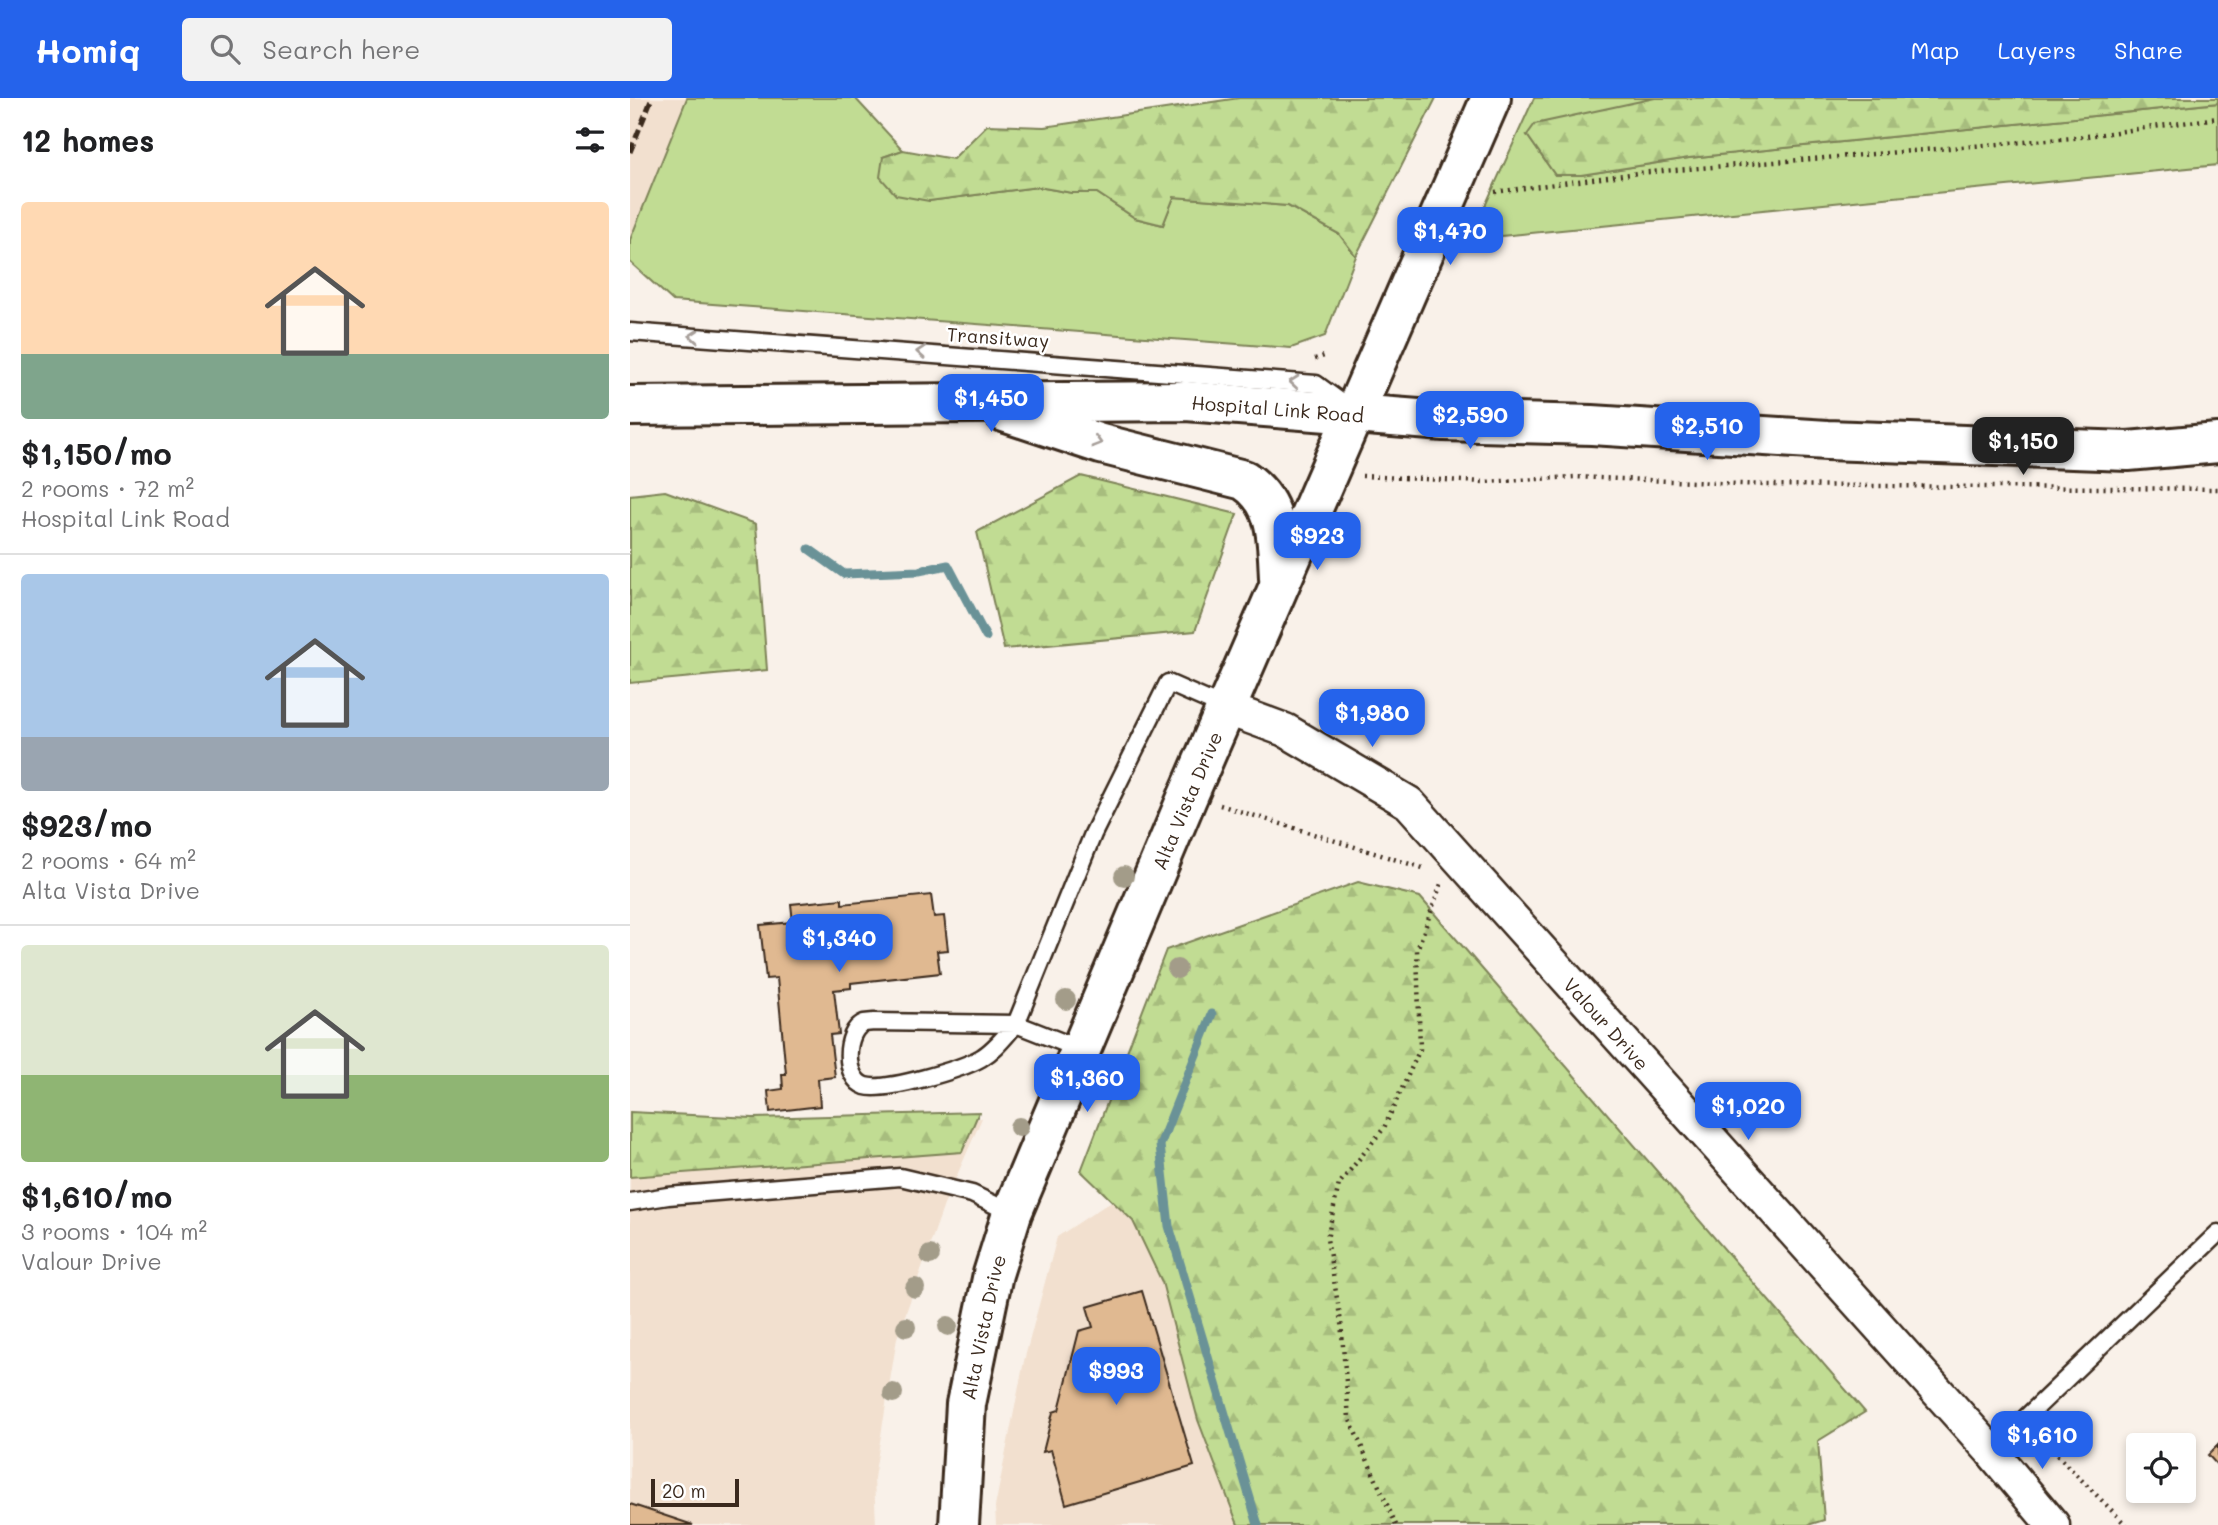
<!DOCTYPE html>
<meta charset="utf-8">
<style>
:root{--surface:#fff;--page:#f2f2f2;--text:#202124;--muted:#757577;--line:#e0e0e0;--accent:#2563eb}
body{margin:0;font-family:Mali,sans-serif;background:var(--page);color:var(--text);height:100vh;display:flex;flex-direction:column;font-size:26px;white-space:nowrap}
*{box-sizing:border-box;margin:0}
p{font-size:23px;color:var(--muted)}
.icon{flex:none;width:38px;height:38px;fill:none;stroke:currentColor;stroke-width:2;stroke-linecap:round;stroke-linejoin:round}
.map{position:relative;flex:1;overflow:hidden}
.sheet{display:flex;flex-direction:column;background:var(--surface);width:630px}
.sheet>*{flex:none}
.controls{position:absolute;left:1496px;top:1335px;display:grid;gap:14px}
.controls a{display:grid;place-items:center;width:70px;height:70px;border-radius:7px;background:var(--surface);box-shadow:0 4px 10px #0003;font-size:35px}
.scale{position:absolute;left:21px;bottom:18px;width:88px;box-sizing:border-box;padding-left:7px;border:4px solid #3b2a1e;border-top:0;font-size:19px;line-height:24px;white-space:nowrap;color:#3b2a1e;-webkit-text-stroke:5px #fff;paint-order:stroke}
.price{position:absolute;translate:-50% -60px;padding:0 16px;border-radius:14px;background:var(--accent);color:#fff;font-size:23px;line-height:46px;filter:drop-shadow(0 2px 4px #0008)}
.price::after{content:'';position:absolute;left:50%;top:42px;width:21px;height:16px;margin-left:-10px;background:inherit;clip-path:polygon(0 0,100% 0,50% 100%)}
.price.on{background:#222;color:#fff}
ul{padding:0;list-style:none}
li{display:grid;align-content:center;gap:14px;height:371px;padding:0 21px}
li+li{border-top:2px solid var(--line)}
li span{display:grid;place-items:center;height:217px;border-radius:7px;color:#555}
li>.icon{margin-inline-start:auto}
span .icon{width:126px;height:126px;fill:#fffc;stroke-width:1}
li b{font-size:30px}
h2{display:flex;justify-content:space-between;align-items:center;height:84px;padding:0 21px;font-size:30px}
header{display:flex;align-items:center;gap:42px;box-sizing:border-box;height:98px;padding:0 35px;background:var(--accent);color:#fff}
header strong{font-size:33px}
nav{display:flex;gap:38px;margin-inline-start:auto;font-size:24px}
.search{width:490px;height:63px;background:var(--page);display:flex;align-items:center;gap:18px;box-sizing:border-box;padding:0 24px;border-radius:7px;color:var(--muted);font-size:26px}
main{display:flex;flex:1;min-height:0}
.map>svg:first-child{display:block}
.built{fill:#f2e0cf}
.green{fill:#c1dc93;stroke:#7e8358;stroke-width:2}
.forest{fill:url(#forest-firs);stroke:#7e8358;stroke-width:2}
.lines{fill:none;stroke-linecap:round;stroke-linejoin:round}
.stream{stroke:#6a9297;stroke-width:9}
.building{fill:#e0b991;stroke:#3b2a1e;stroke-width:2}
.service-casing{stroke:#3b2a1e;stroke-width:21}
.minor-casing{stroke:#3b2a1e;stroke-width:37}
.tertiary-casing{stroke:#3b2a1e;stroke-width:44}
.path{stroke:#3b2a1e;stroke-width:4.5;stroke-dasharray:2 5;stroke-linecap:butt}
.service{stroke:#fff;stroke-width:16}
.minor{stroke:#fff;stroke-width:32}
.tertiary{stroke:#fff;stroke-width:38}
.rail{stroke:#3b2a1e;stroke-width:5;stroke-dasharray:10 5;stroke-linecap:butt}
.tree{fill:#a39c89}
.oneway{stroke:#a79f9a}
.labels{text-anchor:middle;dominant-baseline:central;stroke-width:5;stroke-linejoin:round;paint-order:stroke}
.street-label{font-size:19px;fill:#3b2a1e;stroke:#fff}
</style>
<header>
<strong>Homiq</strong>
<div class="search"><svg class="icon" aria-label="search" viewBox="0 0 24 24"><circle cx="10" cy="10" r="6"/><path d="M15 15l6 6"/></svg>Search here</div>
<nav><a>Map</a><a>Layers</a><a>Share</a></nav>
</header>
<main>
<section class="sheet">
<h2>12 homes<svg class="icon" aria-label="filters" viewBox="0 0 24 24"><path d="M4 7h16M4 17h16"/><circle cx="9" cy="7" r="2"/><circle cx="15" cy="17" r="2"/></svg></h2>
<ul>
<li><span style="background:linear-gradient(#ffd9b3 70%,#7fa58c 0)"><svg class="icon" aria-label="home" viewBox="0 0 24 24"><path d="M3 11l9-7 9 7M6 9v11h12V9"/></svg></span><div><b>$1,150/mo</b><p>2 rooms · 72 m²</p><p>Hospital Link Road</p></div></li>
<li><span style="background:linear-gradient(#a9c7e8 75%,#9aa5b1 0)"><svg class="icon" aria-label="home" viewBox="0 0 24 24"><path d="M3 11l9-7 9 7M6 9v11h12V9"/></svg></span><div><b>$923/mo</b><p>2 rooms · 64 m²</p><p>Alta Vista Drive</p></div></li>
<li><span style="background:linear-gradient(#dfe7d0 60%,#8fb573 0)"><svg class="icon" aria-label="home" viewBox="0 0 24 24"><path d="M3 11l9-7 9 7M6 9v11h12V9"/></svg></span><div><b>$1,610/mo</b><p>3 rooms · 104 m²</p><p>Valour Drive</p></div></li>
</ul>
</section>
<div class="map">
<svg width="1588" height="1427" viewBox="0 0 1588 1427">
<defs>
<pattern id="forest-firs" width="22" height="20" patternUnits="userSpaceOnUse" patternTransform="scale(1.75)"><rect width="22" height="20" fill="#c1dc93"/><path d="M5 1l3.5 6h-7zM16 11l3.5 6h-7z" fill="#a7bd7e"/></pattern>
</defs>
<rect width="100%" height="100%" fill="#f9f1e9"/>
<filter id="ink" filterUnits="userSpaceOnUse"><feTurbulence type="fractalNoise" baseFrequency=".0143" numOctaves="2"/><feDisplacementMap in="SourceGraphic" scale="14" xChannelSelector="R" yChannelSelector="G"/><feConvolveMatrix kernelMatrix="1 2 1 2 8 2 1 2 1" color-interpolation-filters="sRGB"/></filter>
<g filter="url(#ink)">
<!-- built -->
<path class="built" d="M0,0H57L0,142Z
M352,1020L314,1107L267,1240L244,1380L246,1427H0V1055Z
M556,1054L664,1427H366L365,1409L394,1263L427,1139Z"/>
<!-- green -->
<path class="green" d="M57,0H225L273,52L253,59L299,103L408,89L442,95H467L505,120L533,127L544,99L658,108L709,136L726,158L695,238L661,250L43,203L0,164V142Z
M904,0H1025L897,37L925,77H951L1059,60L1588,5V67L840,141Z"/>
<!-- forest -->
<path class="forest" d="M609,0H806L726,158L709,136L658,108L544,99L533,127L505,120L467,95H442L408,89L299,103L266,97L250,79L253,59L273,52L323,61L357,27L414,29Z
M1025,0H1588V5L1059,60L951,77H925L897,37L905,26Z
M451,378L607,416L565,533L374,551L347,434Z
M35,393L126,426L137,572L0,585V397Z
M728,784L790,799L1235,1314L1188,1343L1194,1422L1178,1427H608L568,1322L532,1184L503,1123L451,1073L536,852Z
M0,1014L123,1020L349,1014L332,1054L0,1079Z"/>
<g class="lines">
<!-- stream -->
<path class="stream" d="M179,451L214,476L289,473L318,467L356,539
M582,916L530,1047L539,1128L628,1427"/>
</g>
<!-- building -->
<path class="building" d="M301,797L304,819L314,818L318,852L307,853L310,875L221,885V890L204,892L209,936L200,937L205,979L188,981L190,1008L140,1014L138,993L153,991L152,976H156L147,880L136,881L130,827L163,824L161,806L212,801V806Z
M512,1193L564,1368L436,1406L421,1352L413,1354L423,1314L429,1312L449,1233L463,1229L457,1209Z
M1588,1347V1368L1578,1357Z
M0,1406L63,1427H0Z"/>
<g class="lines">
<!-- service casing -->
<g class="service-casing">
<path id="service" d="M0,234L686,286L716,308
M234,925L244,924L386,926C375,938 365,952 351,960C332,971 255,994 235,988C213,981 214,933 234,925Z
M452,952L386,926L463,736L538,585L595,610
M0,1104L38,1098L270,1079L342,1096L382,1115
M1361,1353L1588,1135"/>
</g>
<!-- minor casing -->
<g class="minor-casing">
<g id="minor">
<path id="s1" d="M595,610L655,632L779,705L1361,1353L1423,1427"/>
</g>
</g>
<!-- tertiary casing -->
<g class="tertiary-casing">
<g id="tertiary">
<path id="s2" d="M0,308L556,303L814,323L962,327L1197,342L1498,353L1588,345"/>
<path d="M374,314L471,346L614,382C649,405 647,442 649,480"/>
<path id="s3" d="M329,1427L336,1306L363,1176L382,1115L557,700L861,0"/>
</g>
</g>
<!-- path -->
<path class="path" d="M865,94L1008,75L1443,40L1588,20
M685,261L697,257
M732,378L854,384L945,379L1135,387L1588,391
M590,707L796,771
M1412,1342L1496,1427
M766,1427L719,1320L711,1224L697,1141L709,1086L754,1030L790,951L787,852L811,786"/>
<!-- service -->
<use href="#service" class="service"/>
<!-- minor -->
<use href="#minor" class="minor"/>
<!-- tertiary -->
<use href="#tertiary" class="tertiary"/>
<!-- rail -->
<path class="rail" d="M0,54L22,0"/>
</g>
<!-- trees -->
<g class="tree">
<circle cx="494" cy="778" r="10"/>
<circle cx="547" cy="871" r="10"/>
<circle cx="436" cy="902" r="10"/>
<circle cx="495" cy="994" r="10"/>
<circle cx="389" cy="1029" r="10"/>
<circle cx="300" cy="1157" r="10"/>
<circle cx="285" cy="1190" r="10"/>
<circle cx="318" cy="1228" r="10"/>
<circle cx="276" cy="1229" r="10"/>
<circle cx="263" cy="1295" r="10"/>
</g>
<!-- one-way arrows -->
<defs><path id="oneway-chevron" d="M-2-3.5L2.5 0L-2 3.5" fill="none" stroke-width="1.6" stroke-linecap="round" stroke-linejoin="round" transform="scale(1.75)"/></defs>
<g class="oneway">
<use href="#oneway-chevron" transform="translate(64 238) rotate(-176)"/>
<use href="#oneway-chevron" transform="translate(291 254) rotate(-176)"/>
<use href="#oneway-chevron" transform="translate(664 284) rotate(-175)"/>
<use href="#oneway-chevron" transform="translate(467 344) rotate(16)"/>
</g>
</g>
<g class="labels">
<!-- street labels -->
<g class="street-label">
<text transform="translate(368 239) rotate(4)">Transitway</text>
<text stroke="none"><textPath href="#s2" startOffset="648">Hospital Link Road</textPath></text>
<text stroke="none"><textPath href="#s3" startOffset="766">Alta Vista Drive</textPath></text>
<text stroke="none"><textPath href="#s1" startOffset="504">Valour Drive</textPath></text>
<text stroke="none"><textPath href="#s3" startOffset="200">Alta Vista Drive</textPath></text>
</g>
</g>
</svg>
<div class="controls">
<a><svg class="icon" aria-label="locate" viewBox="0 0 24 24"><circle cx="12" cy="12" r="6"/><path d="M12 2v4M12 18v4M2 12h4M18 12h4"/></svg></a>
</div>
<div class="scale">20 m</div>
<b class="price" style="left:820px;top:169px">$1,470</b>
<b class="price" style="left:361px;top:336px">$1,450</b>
<b class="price" style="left:840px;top:353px">$2,590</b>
<b class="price" style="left:1077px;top:364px">$2,510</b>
<b class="price on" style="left:1393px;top:379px">$1,150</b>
<b class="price" style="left:687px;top:474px">$923</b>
<b class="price" style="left:742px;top:651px">$1,980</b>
<b class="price" style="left:209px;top:876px">$1,340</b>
<b class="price" style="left:457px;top:1016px">$1,360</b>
<b class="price" style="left:1118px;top:1044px">$1,020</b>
<b class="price" style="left:486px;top:1309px">$993</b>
<b class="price" style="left:1412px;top:1373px">$1,610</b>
</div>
</main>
